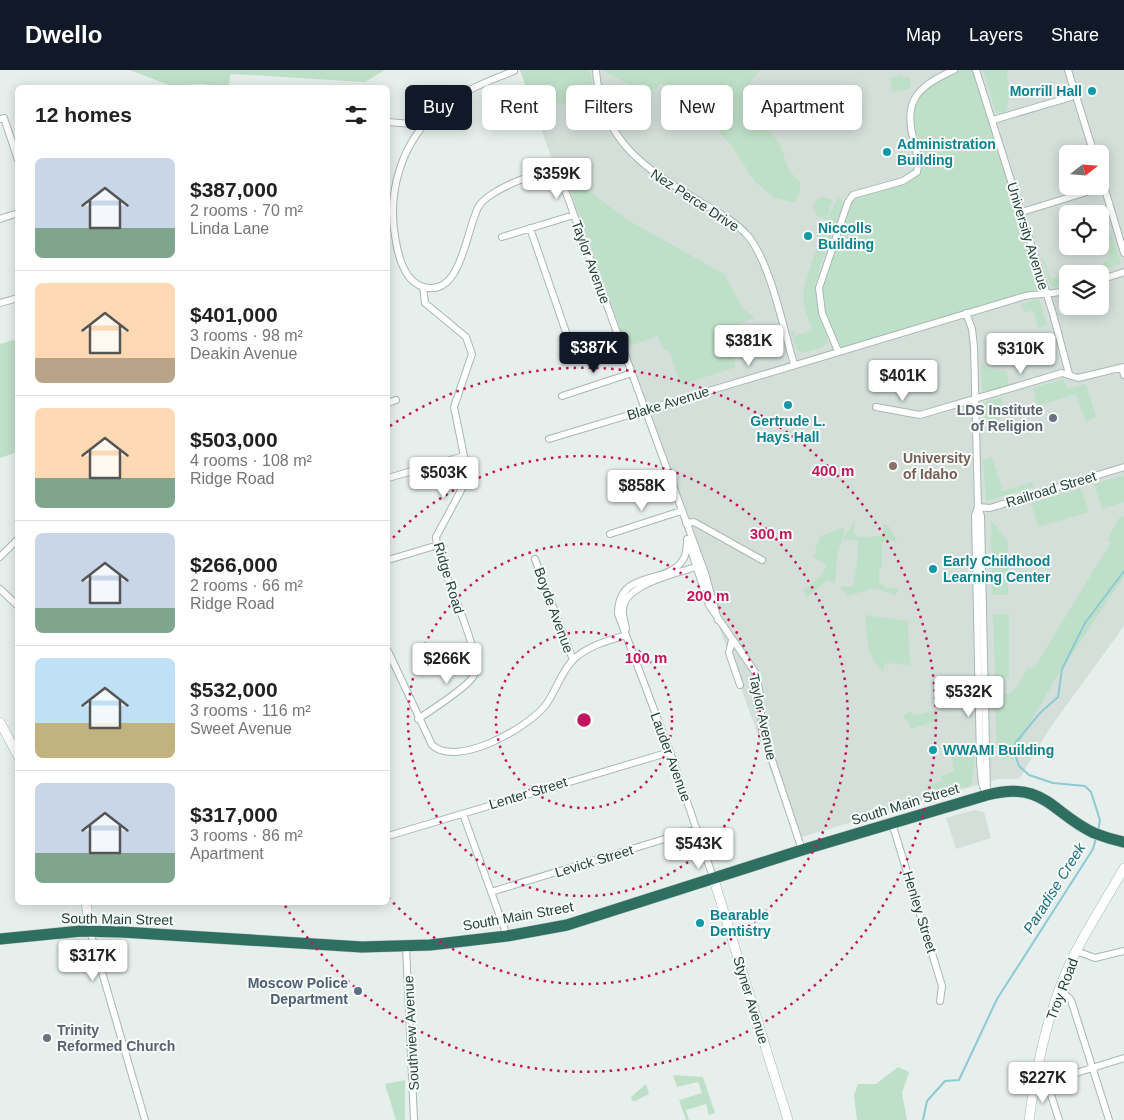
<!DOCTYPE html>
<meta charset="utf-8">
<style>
:root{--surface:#fff;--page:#f2f2f2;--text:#222;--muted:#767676;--line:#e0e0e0;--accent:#111827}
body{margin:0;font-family:Helvetica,sans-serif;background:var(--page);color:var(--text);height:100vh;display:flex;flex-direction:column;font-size:19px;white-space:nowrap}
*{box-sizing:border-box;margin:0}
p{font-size:16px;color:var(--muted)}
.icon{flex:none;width:28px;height:28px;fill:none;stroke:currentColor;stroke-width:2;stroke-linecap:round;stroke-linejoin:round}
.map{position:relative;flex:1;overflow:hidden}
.drawer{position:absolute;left:15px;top:15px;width:375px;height:820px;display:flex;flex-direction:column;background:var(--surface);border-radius:8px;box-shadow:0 2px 12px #0003}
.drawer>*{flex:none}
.top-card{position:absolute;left:405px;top:15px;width:475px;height:45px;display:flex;gap:10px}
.needle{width:32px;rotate:73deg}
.controls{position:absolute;left:1059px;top:75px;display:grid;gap:10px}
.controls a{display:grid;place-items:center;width:50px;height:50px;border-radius:8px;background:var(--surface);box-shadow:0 2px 12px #0003;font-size:25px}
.price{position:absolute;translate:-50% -42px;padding:0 11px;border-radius:5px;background:#fff;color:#222;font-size:16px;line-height:32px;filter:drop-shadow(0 1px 2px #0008)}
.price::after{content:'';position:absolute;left:50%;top:30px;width:15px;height:11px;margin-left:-8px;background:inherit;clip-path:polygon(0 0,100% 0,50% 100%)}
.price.active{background:var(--accent);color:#fff}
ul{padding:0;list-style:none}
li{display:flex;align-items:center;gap:15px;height:125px;padding:0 20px}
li+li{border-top:1px solid var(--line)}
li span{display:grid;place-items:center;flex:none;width:140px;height:100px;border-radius:8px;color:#555}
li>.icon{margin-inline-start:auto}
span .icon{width:60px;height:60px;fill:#fffc;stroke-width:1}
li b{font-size:21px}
h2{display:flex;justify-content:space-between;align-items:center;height:60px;padding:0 20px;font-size:21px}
.tag{padding:0 18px;border-radius:8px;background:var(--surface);box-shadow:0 2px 12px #0003;font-size:18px;line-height:45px}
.tag.active{background:var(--accent);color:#fff}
header{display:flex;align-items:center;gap:30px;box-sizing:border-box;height:70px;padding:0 25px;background:var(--accent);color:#fff}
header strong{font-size:24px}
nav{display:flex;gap:28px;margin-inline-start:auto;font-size:18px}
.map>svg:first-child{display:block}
.built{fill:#d4dfda;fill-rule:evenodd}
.green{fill:#bfe0c8}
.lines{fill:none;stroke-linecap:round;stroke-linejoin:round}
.stream{stroke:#8ec9d4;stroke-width:2}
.street-casing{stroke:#a8b8b2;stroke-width:8}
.secondary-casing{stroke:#a4bbb3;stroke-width:10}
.highway-casing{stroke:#c2cac8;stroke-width:12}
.street{stroke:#fff;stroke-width:6}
.secondary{stroke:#fff;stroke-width:9}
.highway{stroke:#2f6f62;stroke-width:11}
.ring{fill:none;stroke:#c2185b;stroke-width:2.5;stroke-dasharray:2.5 5}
.culture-dot{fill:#0f9aa8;stroke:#f7fbf9;stroke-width:2}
.worship-dot{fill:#6b7280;stroke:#f7fbf9;stroke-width:2}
.education-dot{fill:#8d6e63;stroke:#f7fbf9;stroke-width:2}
.service-dot{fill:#5c6f8a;stroke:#f7fbf9;stroke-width:2}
.labels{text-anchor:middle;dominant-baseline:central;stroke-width:4;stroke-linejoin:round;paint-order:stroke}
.culture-label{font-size:14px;font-weight:bold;fill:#0d838f;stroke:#f7fbf9;text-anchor:start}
.street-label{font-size:14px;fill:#24423a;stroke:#f7fbf9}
.worship-label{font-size:14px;font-weight:bold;fill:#5b616d;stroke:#f7fbf9;text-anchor:end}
.education-label{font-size:14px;font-weight:bold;fill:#785e54;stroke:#f7fbf9;text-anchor:start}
.service-label{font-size:14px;font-weight:bold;fill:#4e5e75;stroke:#f7fbf9;text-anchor:end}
.water-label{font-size:15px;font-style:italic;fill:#1c6f80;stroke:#f7fbf9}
.centre{fill:#c2185b;stroke:#f7fbf9;stroke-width:2.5}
.ring-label{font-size:15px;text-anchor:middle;font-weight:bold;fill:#c2185b;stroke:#f7fbf9;stroke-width:4;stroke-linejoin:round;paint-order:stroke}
</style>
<header>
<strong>Dwello</strong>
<nav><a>Map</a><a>Layers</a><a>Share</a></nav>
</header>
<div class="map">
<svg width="1124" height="1050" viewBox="0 0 1124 1050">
<rect width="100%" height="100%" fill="#e6efeb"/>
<!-- built -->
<path class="built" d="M520,0H1124V556L1050,658L1019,709H998L795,769ZM1068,84H1100V116H1068ZM1068,144H1100V176H1068ZM1068,204H1100V236H1068Z
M974,740L984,742L991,768L956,779L946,748Z"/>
<!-- green -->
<path class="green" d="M130,0H385L365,12L231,4L228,17L202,14L171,16Z
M520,0H590L597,40L548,31L534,40Z
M603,0H760L747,16L750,33L781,76L788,99L800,112V122L795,133L775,128L755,112L732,76L709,51L694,26L682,17L661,14L646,25Z
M954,0H976L1046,224L1039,223L838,281L819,225L853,125L911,108L919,93L910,53L917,24Z
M983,0H1008L1007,9L1011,18L1006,42L999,44L995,40Z
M902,5L903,8L909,7L911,14L909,19L892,22L890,8Z
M565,104L628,150L724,204L743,238L755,248L724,259L736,297L681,315L669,281L662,278L658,266L627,277Z
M823,127L833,130L826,150L817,146L812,137L819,128Z
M839,127L844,134C835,160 814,199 816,226C817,242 828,256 828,271L824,277L801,283L797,280L791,262L793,261L795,266L812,260C809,250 803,237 803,226C803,214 831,133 839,127Z
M1112,164L1121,194L1105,199L1103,193L1107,190L1109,185L1102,167Z
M1044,189L1051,209L1066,206L1067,214L1051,218L1042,190Z
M1098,195L1102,201L1092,204H1069L1085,197Z
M1039,229L1047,255L1038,258L1033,240L1024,243L1021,234Z
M17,269V382L0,388V274Z
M981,290L988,299L1006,301L1009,315L986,322L982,320Z
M1063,309L1068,319L1086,314L1096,347L1086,352L1076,324L1037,336L1033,318Z
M1002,327L1003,344L989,366L985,347L982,348C981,330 986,331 1002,327Z
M992,387L1003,421L1032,412L1034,417L986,431L983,390Z
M1124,405V432L1102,439L1094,414Z
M1081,418L1089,442L1038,457L1031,433Z
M1124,446V506L1055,610L1028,656L1013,690L1007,687L997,688L995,624H1009L1016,618L1028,598H1034L1111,472L1107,470L1118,449Z
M991,450L1008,471V525H992Z
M855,451L854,464L859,467L883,466V455H888L898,471H884L882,475V498L879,500V513L887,518L899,519L895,525L874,518L848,526L839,517L853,516L858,487L857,470L842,469Z
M845,457L837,488L835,514L828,510L807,527L803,521L823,504L826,495L813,487L820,466Z
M993,544H1009V608H995Z
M865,545L908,551L910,595L885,593L883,602C864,582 868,571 865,545Z
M935,640L939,650L911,659L907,649L903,650L905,644L911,641L913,646Z
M959,672L963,679L975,683L972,713L969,717H954L927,726L925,717L942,711L941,706L954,701L951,681Z
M898,997L909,1002L902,1023L907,1050H857L854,1025L858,1014H876Z
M673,1005L703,1007L715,1043L709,1045L706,1034L686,1040L689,1050H686L679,1030L702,1023L698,1012L677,1017Z
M405,1010V1050H396L385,1014Z
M646,1014L649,1024L633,1032L631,1027Z"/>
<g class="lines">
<!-- stream -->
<path class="stream" d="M1098,761L1100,750L1091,722L1085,716L1053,713L1029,705L1019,696L1016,687L1014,679L1016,672L1040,643L1058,627L1062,599L1085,553L1124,501
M923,1050L927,1031L945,1011L959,1010L997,929L1093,779L1096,768"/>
<!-- street casing -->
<g class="street-casing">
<path id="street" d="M596,0C601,72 646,99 702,133C718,142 736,152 748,166C771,194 783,258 794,294
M976,0L1053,244L1069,304
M1068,0L1094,84
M514,1C488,11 462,21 440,39C401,71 386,124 396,172C399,189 405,210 421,216C462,232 466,157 479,136C487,122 538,98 553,106C565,113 569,132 574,145L705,503L718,550
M0,49L4,48L18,90
M993,50L1071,27L1074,19
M388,52L424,55
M1100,103L1124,183
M1020,140L1025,141L1103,117
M0,149L18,143
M530,158L568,268
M502,167L574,145
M1100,210L1124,202
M0,233L18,228
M966,243L972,259L974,277L978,437L981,446L987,725
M838,281L822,243L819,218L848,132L853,125L903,111L917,102C920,89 916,81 913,68C903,29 920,15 954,0
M1122,298L1124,305
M562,326L632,303
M388,333L396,330
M876,337L920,345L1062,303L1078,308L1124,297
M549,369L1025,226C1040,223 1053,225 1068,220
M388,408L464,386
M978,437L975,445L980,692L982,714L986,724
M978,437L990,438L1124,397
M686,453L694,452L762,490
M610,464L681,441
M687,469C687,475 687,482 684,488C669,517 618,497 618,544L670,682L714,810
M689,474L709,535L755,602L760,624L762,660L802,780
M0,487L18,469
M535,489L573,590
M388,490L438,475
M0,519L18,536
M626,559C625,552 622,545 623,539C624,515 676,503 696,497
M732,570L729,583L740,615
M388,581L432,675C457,698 525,659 544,637C556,623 560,602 574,589C589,575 608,571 626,565
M418,649C430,641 466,618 473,607C486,585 438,499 436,467L466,411L465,391L454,337L472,284L466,267L425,233L423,217
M463,744L507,866
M892,753L942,916L940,931
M388,766L670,682
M491,822L697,759
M90,861L145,1050
M406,876L414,1050
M1076,881L1095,888L1124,881
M1060,920L1071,930L1109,1050
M1034,1010L1047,1012L1124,988
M1047,1012L1059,1050"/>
</g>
<!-- secondary casing -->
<g class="secondary-casing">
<path id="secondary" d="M0,652L18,686
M714,810L788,1050
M86,832L90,861
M1029,1050C1037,992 1049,934 1076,881C1091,853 1108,826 1124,798"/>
</g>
<!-- highway casing -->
<g class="highway-casing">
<path id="highway" d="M0,869L81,861L122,862L362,877L430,875L507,866L567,855L802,780L987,725C1045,710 1051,743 1094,763C1104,767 1114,770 1124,772"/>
</g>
<!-- street -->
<use href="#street" class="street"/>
<!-- secondary -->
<use href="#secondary" class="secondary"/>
<!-- highway -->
<use href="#highway" class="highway"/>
</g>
<!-- distance rings -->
<g class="ring">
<circle cx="584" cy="650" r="88"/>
<circle cx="584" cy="650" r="176"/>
<path d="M388 473A264 264 0 1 1 388 827"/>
<path d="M390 356A352 352 0 1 1 284 834"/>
</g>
<!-- markers -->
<g class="culture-dot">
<circle cx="1092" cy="21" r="5"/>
<circle cx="887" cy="82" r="5"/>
<circle cx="808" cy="166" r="5"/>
<circle cx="788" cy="335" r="5"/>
<circle cx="933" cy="499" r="5"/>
<circle cx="933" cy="680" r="5"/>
<circle cx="700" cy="853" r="5"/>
</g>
<g class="worship-dot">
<circle cx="1053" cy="348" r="5"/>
<circle cx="47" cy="968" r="5"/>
</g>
<circle class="education-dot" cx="893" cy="396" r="5"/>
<circle class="service-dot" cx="358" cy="921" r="5"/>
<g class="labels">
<!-- culture labels -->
<g class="culture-label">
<text x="1082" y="21" text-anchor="end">Morrill Hall</text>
<text x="897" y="74">Administration<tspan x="897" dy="16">Building</tspan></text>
<text x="818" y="158">Niccolls<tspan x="818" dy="16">Building</tspan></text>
<text x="788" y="351" text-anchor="middle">Gertrude L.<tspan x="788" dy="16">Hays Hall</tspan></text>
<text x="943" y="491">Early Childhood<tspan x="943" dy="16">Learning Center</tspan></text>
<text x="943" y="680">WWAMI Building</text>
<text x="710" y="845">Bearable<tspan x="710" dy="16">Dentistry</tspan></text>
</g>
<!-- street labels -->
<g class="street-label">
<text transform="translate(695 130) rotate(33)">Nez Perce Drive</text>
<text transform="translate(1028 166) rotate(73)">University Avenue</text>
<text transform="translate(591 192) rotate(70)">Taylor Avenue</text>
<text transform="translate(668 333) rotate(-17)">Blake Avenue</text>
<text transform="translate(1051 419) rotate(-17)">Railroad Street</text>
<text transform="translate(449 508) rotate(73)">Ridge Road</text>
<text transform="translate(554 540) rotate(70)">Boyde Avenue</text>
<text transform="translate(763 647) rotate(78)">Taylor Avenue</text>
<text transform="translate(671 687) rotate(70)">Lauder Avenue</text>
<text transform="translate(528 723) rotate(-17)">Lenter Street</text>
<text transform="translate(905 734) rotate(-17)">South Main Street</text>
<text transform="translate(594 791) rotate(-17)">Levick Street</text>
<text transform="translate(920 842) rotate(73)">Henley Street</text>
<text transform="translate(518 846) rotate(-10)">South Main Street</text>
<text transform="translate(117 849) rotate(1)">South Main Street</text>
<text transform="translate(1062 919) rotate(-69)">Troy Road</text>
<text transform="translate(751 930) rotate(73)">Styner Avenue</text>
<text transform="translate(411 963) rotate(-93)">Southview Avenue</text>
</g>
<!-- worship labels -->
<g class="worship-label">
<text x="1043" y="340">LDS Institute<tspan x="1043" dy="16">of Religion</tspan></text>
<text x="57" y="960" text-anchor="start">Trinity<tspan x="57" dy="16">Reformed Church</tspan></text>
</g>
<!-- education labels -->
<g class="education-label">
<text x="903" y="388">University<tspan x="903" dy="16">of Idaho</tspan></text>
</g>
<!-- service labels -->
<g class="service-label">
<text x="348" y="913">Moscow Police<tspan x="348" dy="16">Department</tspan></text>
</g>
<!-- water labels -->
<g class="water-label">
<text transform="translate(1054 818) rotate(-58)">Paradise Creek</text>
</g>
</g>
<circle cx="584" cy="650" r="8" class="centre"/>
<g class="ring-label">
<text x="833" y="406">400 m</text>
<text x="771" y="469">300 m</text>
<text x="708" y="531">200 m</text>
<text x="646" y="593">100 m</text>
</g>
</svg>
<div class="controls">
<a><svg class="needle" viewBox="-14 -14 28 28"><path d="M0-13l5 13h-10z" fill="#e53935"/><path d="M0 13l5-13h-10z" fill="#767676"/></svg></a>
<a><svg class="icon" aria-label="locate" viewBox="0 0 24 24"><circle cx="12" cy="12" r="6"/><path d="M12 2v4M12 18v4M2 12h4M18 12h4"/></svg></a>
<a><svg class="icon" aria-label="layers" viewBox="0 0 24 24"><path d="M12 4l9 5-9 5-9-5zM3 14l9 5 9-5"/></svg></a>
</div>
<b class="price" style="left:557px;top:130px">$359K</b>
<b class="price" style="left:749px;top:297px">$381K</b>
<b class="price active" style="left:594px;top:304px">$387K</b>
<b class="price" style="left:1021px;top:305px">$310K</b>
<b class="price" style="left:903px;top:332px">$401K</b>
<b class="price" style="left:444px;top:429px">$503K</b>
<b class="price" style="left:642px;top:442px">$858K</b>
<b class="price" style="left:447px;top:615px">$266K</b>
<b class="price" style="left:969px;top:648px">$532K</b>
<b class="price" style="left:699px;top:800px">$543K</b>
<b class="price" style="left:93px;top:912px">$317K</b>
<b class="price" style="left:1043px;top:1034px">$227K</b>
<div class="top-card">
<a class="tag active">Buy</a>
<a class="tag">Rent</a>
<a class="tag">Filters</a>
<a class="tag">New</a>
<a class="tag">Apartment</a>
</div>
<section class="drawer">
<h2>12 homes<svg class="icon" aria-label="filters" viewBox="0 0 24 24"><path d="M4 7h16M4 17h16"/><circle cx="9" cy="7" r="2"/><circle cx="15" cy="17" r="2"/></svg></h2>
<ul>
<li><span style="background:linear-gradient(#c9d6e8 70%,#7fa58c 0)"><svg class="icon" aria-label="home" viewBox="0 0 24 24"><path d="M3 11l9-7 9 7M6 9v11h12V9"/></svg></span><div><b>$387,000</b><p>2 rooms · 70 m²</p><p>Linda Lane</p></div></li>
<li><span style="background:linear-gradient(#ffd9b3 75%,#b9a48a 0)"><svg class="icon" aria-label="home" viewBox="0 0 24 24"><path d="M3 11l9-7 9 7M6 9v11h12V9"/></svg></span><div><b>$401,000</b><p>3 rooms · 98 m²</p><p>Deakin Avenue</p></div></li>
<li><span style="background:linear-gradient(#ffd9b3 70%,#7fa58c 0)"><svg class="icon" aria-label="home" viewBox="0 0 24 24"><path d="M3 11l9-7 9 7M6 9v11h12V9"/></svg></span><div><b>$503,000</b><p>4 rooms · 108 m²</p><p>Ridge Road</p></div></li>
<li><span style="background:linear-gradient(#c9d6e8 75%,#7fa58c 0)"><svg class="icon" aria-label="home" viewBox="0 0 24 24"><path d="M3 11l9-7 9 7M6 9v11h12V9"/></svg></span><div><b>$266,000</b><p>2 rooms · 66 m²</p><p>Ridge Road</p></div></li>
<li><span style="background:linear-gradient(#bfe0f5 65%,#c2b280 0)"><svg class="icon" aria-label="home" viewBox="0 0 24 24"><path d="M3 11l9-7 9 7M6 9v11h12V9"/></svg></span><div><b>$532,000</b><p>3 rooms · 116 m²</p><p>Sweet Avenue</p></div></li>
<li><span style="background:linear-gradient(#c9d6e8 70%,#7fa58c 0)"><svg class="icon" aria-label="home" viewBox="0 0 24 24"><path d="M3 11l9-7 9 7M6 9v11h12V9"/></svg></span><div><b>$317,000</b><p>3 rooms · 86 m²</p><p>Apartment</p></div></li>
</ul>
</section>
</div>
